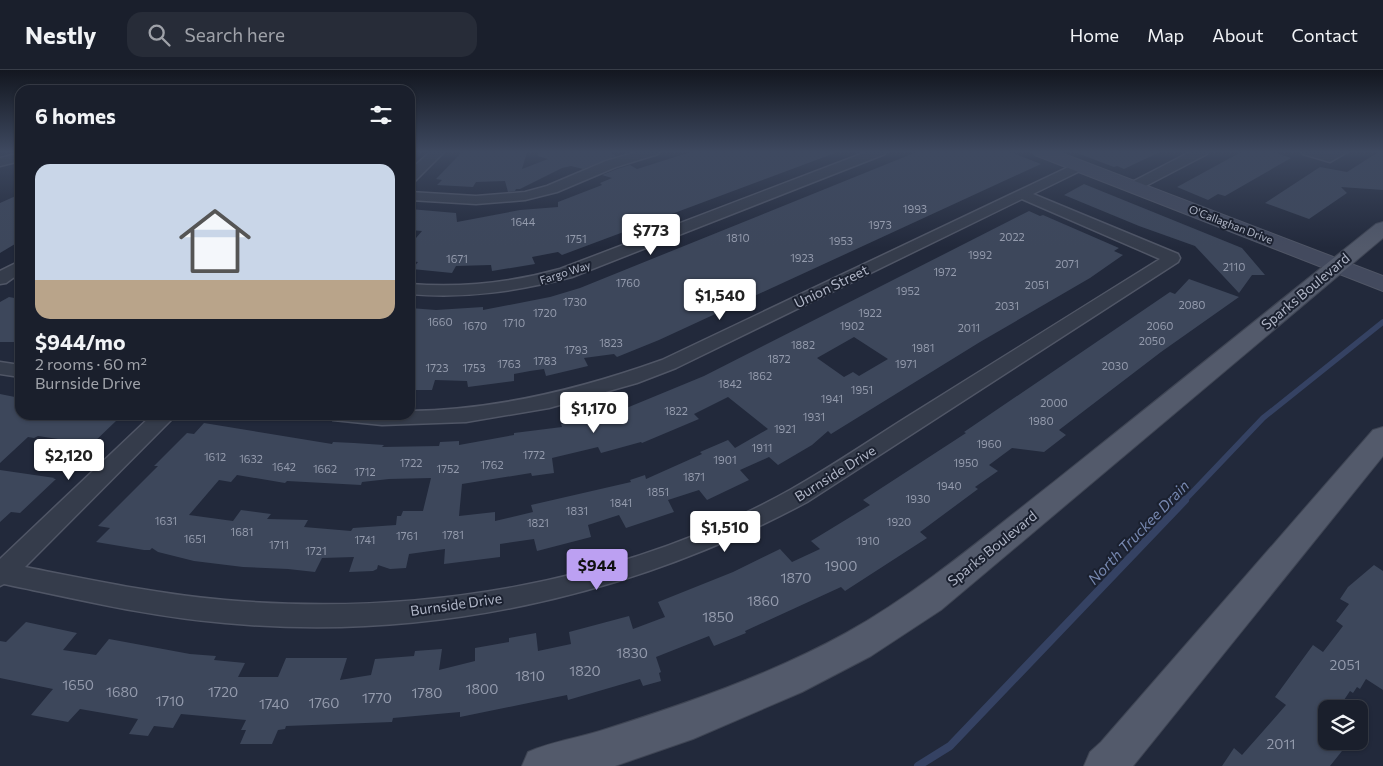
<!DOCTYPE html>
<meta charset="utf-8">
<style>
:root{--surface:#1a1f2c;--page:#272c38;--text:#f1f3f6;--muted:#9fa2a9;--line:#383d48;--accent:#bca0f2}
body{margin:0;font-family:Commissioner,sans-serif;background:var(--page);color:var(--text);height:100vh;display:flex;flex-direction:column;font-size:19px;white-space:nowrap}
*{box-sizing:border-box;margin:0}
p{font-size:16px;color:var(--muted)}
.icon{flex:none;width:28px;height:28px;fill:none;stroke:currentColor;stroke-width:2;stroke-linecap:round;stroke-linejoin:round}
.map{position:relative;flex:1;overflow:hidden}
.details{position:absolute;left:15px;top:15px;width:400px;height:335px;display:flex;flex-direction:column;background:var(--surface);border-radius:15px;box-shadow:0 1px 4px #0004,0 0 0 1px var(--line)}
.details>*{flex:none}
.tools{position:absolute;left:1318px;top:630px;display:grid;gap:10px}
.tools a{display:grid;place-items:center;width:50px;height:50px;border-radius:10px;background:var(--surface);box-shadow:0 1px 4px #0004,0 0 0 1px var(--line);font-size:25px}
.price{position:absolute;translate:-50% -42px;padding:0 11px;border-radius:5px;background:#fff;color:#222;font-size:16px;line-height:32px;filter:drop-shadow(0 1px 2px #0008)}
.price::after{content:'';position:absolute;left:50%;top:30px;width:15px;height:11px;margin-left:-8px;background:inherit;clip-path:polygon(0 0,100% 0,50% 100%)}
.price.active{background:var(--accent);color:#111}
ul{padding:0;list-style:none}
li{display:grid;align-content:center;gap:10px;height:265px;padding:0 20px}
li span{display:grid;place-items:center;height:155px;border-radius:15px;color:#555}
li>.icon{margin-inline-start:auto}
span .icon{width:90px;height:90px;fill:#fffc;stroke-width:1}
li b{font-size:21px}
h2{display:flex;justify-content:space-between;align-items:center;height:60px;padding:0 20px;font-size:21px}
header{display:flex;align-items:center;gap:30px;box-sizing:border-box;height:70px;padding:0 25px;background:var(--surface);border-bottom:1px solid var(--line)}
header strong{font-size:24px}
nav{display:flex;gap:28px;margin-inline-start:auto;font-size:18px}
.search{width:350px;height:45px;background:var(--page);display:flex;align-items:center;gap:12px;box-sizing:border-box;padding:0 18px;border-radius:15px;color:var(--muted);font-size:19px}
.map>svg:first-child{display:block}
.lines{fill:none;stroke-linecap:round;stroke-linejoin:round}
.stream-far1{stroke:#354263;stroke-width:5.5}
.stream{stroke:#354263;stroke-width:8}
.building{fill:#3d475b;fill-rule:evenodd}
.street-casing{stroke:#505666;stroke-width:3}
.secondary-casing{stroke:#505666;stroke-width:2}
.primary-casing{stroke:#3f4554;stroke-width:2}
.street{fill:#353c4b;fill-rule:evenodd}
.secondary{fill:#434a5e;fill-rule:evenodd}
.primary{fill:#535a6b;fill-rule:evenodd}
.labels{text-anchor:middle;dominant-baseline:central;stroke-width:4;stroke-linejoin:round;paint-order:stroke}
.number-label{font-size:11px;fill:#939aac}
.far-street-label{font-size:11px;fill:#b0b6c7;stroke:#1b2130}
.street-label{font-size:14px;fill:#b0b6c7;stroke:#1b2130}
.near-number-label{font-size:14px;fill:#939aac}
.water-label{font-size:15px;font-style:italic;fill:#7788b0;stroke:#1b2130}
</style>
<header>
<strong>Nestly</strong>
<div class="search"><svg class="icon" aria-label="search" viewBox="0 0 24 24"><circle cx="10" cy="10" r="6"/><path d="M15 15l6 6"/></svg>Search here</div>
<nav><a>Home</a><a>Map</a><a>About</a><a>Contact</a></nav>
</header>
<div class="map">
<svg width="1383" height="696" viewBox="0 0 1383 696">
<rect width="100%" height="100%" fill="#22293b"/>
<g class="lines">
<!-- stream-far1 -->
<path class="stream-far1" d="M1184,431L1263,348L1383,252"/>
<!-- stream -->
<path class="stream" d="M918,696L950,676L1185,430"/>
</g>
<!-- building -->
<path class="building" d="M463,81L527,82L522,99L548,89L538,86V82L607,81L616,86L583,99L571,96L562,98L520,119H516L515,121L508,122L505,111L476,112L473,117L437,115L442,110L436,109Z
M694,81H835V83L562,185L558,182L532,187L535,194L492,201L491,195L456,196L452,203L412,199L418,192L410,191V175L422,161L410,160V139L456,143L457,152L520,140L558,137V132L602,115L600,113L612,108L602,105L617,99L630,95L637,99Z
M919,81H1008L1041,94L659,270L617,287L614,284L584,288L588,296L546,306L544,299L530,301L514,304V311L468,317L467,311L435,310L432,320H410V238L436,240L483,237V240L550,227L580,218Z
M1074,81H1162L1124,99L1117,96L1114,97L1074,82Z
M1243,81H1270L1291,88L1225,126L1218,124L1208,130L1177,117Z
M1380,81H1383V120L1341,117L1347,123L1309,149L1265,133L1320,97L1347,102Z
M1084,114L1242,178L1265,205H1252L1239,223L1195,176L1139,156L1064,125Z
M20,124V171L0,183V133Z
M1029,141L1040,146L1043,145L1119,178L1114,181L1123,185L1090,208L980,272L831,364L828,361L812,375L778,395L769,387L740,400L749,410L707,430L699,420L668,430L674,442L626,458L619,445L588,455L591,467L537,481L534,469L500,474V487L444,494L445,479L409,484L406,498L390,499L378,495L377,499L373,501L349,502L354,487L322,488L315,502L288,499L243,497L194,491L158,482L152,478L150,480H144L96,472L110,458L98,456L158,396H154L187,363L194,364L204,353L332,374L333,372L354,373L384,375L382,377L439,376L440,372L459,371V375L514,365V363L562,357L561,354L605,343L607,346L704,306ZM854,267L888,289L859,306L853,302L844,307L817,288ZM728,327L768,359L735,378L728,370L700,382L702,384L646,409L645,405L630,410L631,412L531,435L533,442L495,451V442L459,446L462,414L531,403L532,406L554,403L552,388L598,377L601,383L641,372L642,373L699,349L694,344ZM237,405L285,413L287,411L361,415L362,412L389,409L431,408L423,441H403L401,446H397L396,455L353,458L351,461L304,457L308,450L267,449L271,444L241,440L233,451L189,445L219,410L231,412Z
M1189,209L1239,227L1161,282L1059,360L1066,365L1044,382L1012,378L989,395L998,401L975,417L978,419L920,462L927,468L845,521L841,517L745,561L746,563L714,576L709,566L656,587L661,602L659,603L661,611L643,616L640,609L568,630L567,625L460,647V642L393,648L392,652L286,656L285,659L278,660L272,674H240L246,660H241L246,650L181,644L173,658L154,656L148,666L129,664L138,649L80,639L68,652L31,645L53,619L0,608V571L6,572L26,552L77,563L63,580L96,585L109,569L190,584L216,586L214,590L245,593L238,607H278L286,588H347L340,610L371,605L375,589L414,586L415,581L442,579L439,600L475,591V578L509,572V568L536,563L538,581L571,574L569,562L629,546L633,559L665,547L658,532L733,502L780,479L792,492L820,479L811,471L870,435L863,430L966,363L964,362L1170,222L1175,224Z
M9,227L20,229V272H0V232Z
M0,324L20,328V345H116L111,350L116,351L92,374L38,366L34,368L28,367L0,393Z
M0,400L55,408L53,409H56L20,443L11,442L0,452Z
M1374,495L1383,501V620L1366,609L1360,619L1357,617L1353,623L1350,621L1338,639H1326V671H1350L1330,696H1222L1234,678L1242,685L1286,635L1275,627L1313,575L1323,582L1343,556L1336,551L1349,534L1340,529L1348,517Z"/>
<g class="lines">
<!-- street casing -->
<g class="street-casing">
<path id="street" d="M431,81H445L415,111L410,112V100Z
M640,81H660L658,84L616,97L557,122L525,130L476,134L410,130V122L476,126L525,122L547,116L606,91Z
M869,81H887L885,84L572,207C518,221 466,229 410,224V214C461,218 510,213 560,199Z
M1192,81H1209L1207,84L1140,119H1130L1128,116L1130,113Z
M1301,81H1321L1329,83L1333,81H1349L1330,92L1303,84Z
M20,83V91L0,96V88Z
M1079,92L1086,96L1084,99L1033,124L1178,184L1180,188L1178,192L807,432C629,527 427,572 225,553C150,547 77,529 4,514L0,516V489L152,345H176L25,497C91,510 157,524 225,530C415,547 622,514 790,420C833,396 873,368 915,342C996,291 1078,240 1160,189L1022,129L676,298L637,313L549,338L466,352L382,355L333,350L329,345H410V341C497,340 581,319 662,290Z
M20,191V203L6,213L0,214V201Z
M0,292L20,295V307L0,304Z"/>
</g>
<!-- secondary casing -->
<g class="secondary-casing">
<path id="secondary" d="M1032,81H1056L1383,206V221L1035,85Z"/>
</g>
<!-- primary casing -->
<g class="primary-casing">
<path id="primary" d="M1383,152V168L941,540L871,586L802,622L693,669L615,696H522L528,682C552,671 580,668 606,659C687,633 770,605 846,563C921,521 987,464 1055,411C1162,326 1269,240 1376,154Z
M1383,357V386L1133,696H1084L1090,682L1101,672L1373,360Z"/>
</g>
<!-- street -->
<use href="#street" class="street"/>
<!-- secondary -->
<use href="#secondary" class="secondary"/>
<!-- primary -->
<use href="#primary" class="primary"/>
</g>
<!-- sky -->
<linearGradient id="sky" x2="0" y2="1"><stop stop-color="#131720"/><stop offset="0.46" stop-color="#3e4960"/><stop offset="1" stop-color="#3e4960" stop-opacity="0"/></linearGradient>
<rect width="1383" height="178" fill="url(#sky)"/>
<g class="labels">
<!-- number labels -->
<g class="number-label">
<text x="915" y="138">1993</text>
<text x="523" y="151">1644</text>
<text x="880" y="154">1973</text>
<text x="1012" y="166">2022</text>
<text x="738" y="167">1810</text>
<text x="576" y="168">1751</text>
<text x="841" y="170">1953</text>
<text x="980" y="184">1992</text>
<text x="802" y="187">1923</text>
<text x="457" y="188">1671</text>
<text x="1067" y="193">2071</text>
<text x="1234" y="196">2110</text>
<text x="945" y="201">1972</text>
<text x="628" y="212">1760</text>
<text x="1037" y="214">2051</text>
<text x="908" y="220">1952</text>
<text x="575" y="231">1730</text>
<text x="1192" y="234">2080</text>
<text x="1007" y="235">2031</text>
<text x="545" y="242">1720</text>
<text x="870" y="242">1922</text>
<text x="440" y="251">1660</text>
<text x="514" y="252">1710</text>
<text x="475" y="255">1670</text>
<text x="852" y="255">1902</text>
<text x="1160" y="255">2060</text>
<text x="969" y="257">2011</text>
<text x="1152" y="270">2050</text>
<text x="611" y="272">1823</text>
<text x="803" y="274">1882</text>
<text x="923" y="277">1981</text>
<text x="576" y="279">1793</text>
<text x="779" y="288">1872</text>
<text x="545" y="290">1783</text>
<text x="509" y="293">1763</text>
<text x="906" y="293">1971</text>
<text x="1115" y="295">2030</text>
<text x="437" y="297">1723</text>
<text x="474" y="297">1753</text>
<text x="760" y="305">1862</text>
<text x="730" y="313">1842</text>
<text x="862" y="319">1951</text>
<text x="832" y="328">1941</text>
<text x="1054" y="332">2000</text>
<text x="676" y="340">1822</text>
<text x="814" y="346">1931</text>
<text x="1041" y="350">1980</text>
<text x="785" y="358">1921</text>
<text x="989" y="373">1960</text>
<text x="762" y="377">1911</text>
<text x="534" y="384">1772</text>
<text x="215" y="386">1612</text>
<text x="251" y="388">1632</text>
<text x="725" y="389">1901</text>
<text x="411" y="392">1722</text>
<text x="966" y="392">1950</text>
<text x="492" y="394">1762</text>
<text x="284" y="396">1642</text>
<text x="325" y="398">1662</text>
<text x="448" y="398">1752</text>
<text x="365" y="401">1712</text>
<text x="694" y="406">1871</text>
<text x="949" y="415">1940</text>
<text x="658" y="421">1851</text>
<text x="918" y="428">1930</text>
<text x="621" y="432">1841</text>
<text x="577" y="440">1831</text>
<text x="166" y="450">1631</text>
<text x="899" y="451">1920</text>
<text x="538" y="452">1821</text>
<text x="242" y="461">1681</text>
<text x="453" y="464">1781</text>
<text x="407" y="465">1761</text>
<text x="195" y="468">1651</text>
<text x="365" y="469">1741</text>
<text x="868" y="470">1910</text>
<text x="279" y="474">1711</text>
<text x="316" y="480">1721</text>
</g>
<!-- far-street labels -->
<g class="far-street-label">
<text transform="translate(1231 154) rotate(21)">O'Callaghan Drive</text>
<text transform="translate(565 202) rotate(-18)">Fargo Way</text>
</g>
<!-- street labels -->
<g class="street-label">
<text transform="translate(831 216) rotate(-26)">Union Street</text>
<text transform="translate(1305 221) rotate(-40)">Sparks Boulevard</text>
<text transform="translate(835 403) rotate(-32)">Burnside Drive</text>
<text transform="translate(992 478) rotate(-39)">Sparks Boulevard</text>
<text transform="translate(456 534) rotate(-8)">Burnside Drive</text>
</g>
<!-- near-number labels -->
<g class="near-number-label">
<text x="841" y="495">1900</text>
<text x="796" y="507">1870</text>
<text x="763" y="530">1860</text>
<text x="718" y="546">1850</text>
<text x="632" y="582">1830</text>
<text x="1345" y="594">2051</text>
<text x="585" y="600">1820</text>
<text x="530" y="605">1810</text>
<text x="78" y="614">1650</text>
<text x="482" y="618">1800</text>
<text x="122" y="621">1680</text>
<text x="223" y="621">1720</text>
<text x="427" y="622">1780</text>
<text x="377" y="627">1770</text>
<text x="170" y="630">1710</text>
<text x="324" y="632">1760</text>
<text x="274" y="633">1740</text>
<text x="1281" y="673">2011</text>
</g>
<!-- water labels -->
<g class="water-label">
<text transform="translate(1138 462) rotate(-46)">North Truckee Drain</text>
</g>
</g>
</svg>
<div class="tools">
<a><svg class="icon" aria-label="layers" viewBox="0 0 24 24"><path d="M12 4l9 5-9 5-9-5zM3 14l9 5 9-5"/></svg></a>
</div>
<b class="price" style="left:651px;top:186px">$773</b>
<b class="price" style="left:720px;top:251px">$1,540</b>
<b class="price" style="left:594px;top:364px">$1,170</b>
<b class="price" style="left:69px;top:411px">$2,120</b>
<b class="price" style="left:725px;top:483px">$1,510</b>
<b class="price active" style="left:597px;top:521px">$944</b>
<section class="details">
<h2>6 homes<svg class="icon" aria-label="filters" viewBox="0 0 24 24"><path d="M4 7h16M4 17h16"/><circle cx="9" cy="7" r="2"/><circle cx="15" cy="17" r="2"/></svg></h2>
<ul>
<li><span style="background:linear-gradient(#c9d6e8 75%,#b9a48a 0)"><svg class="icon" aria-label="home" viewBox="0 0 24 24"><path d="M3 11l9-7 9 7M6 9v11h12V9"/></svg></span><div><b>$944/mo</b><p>2 rooms · 60 m²</p><p>Burnside Drive</p></div></li>
</ul>
</section>
</div>
